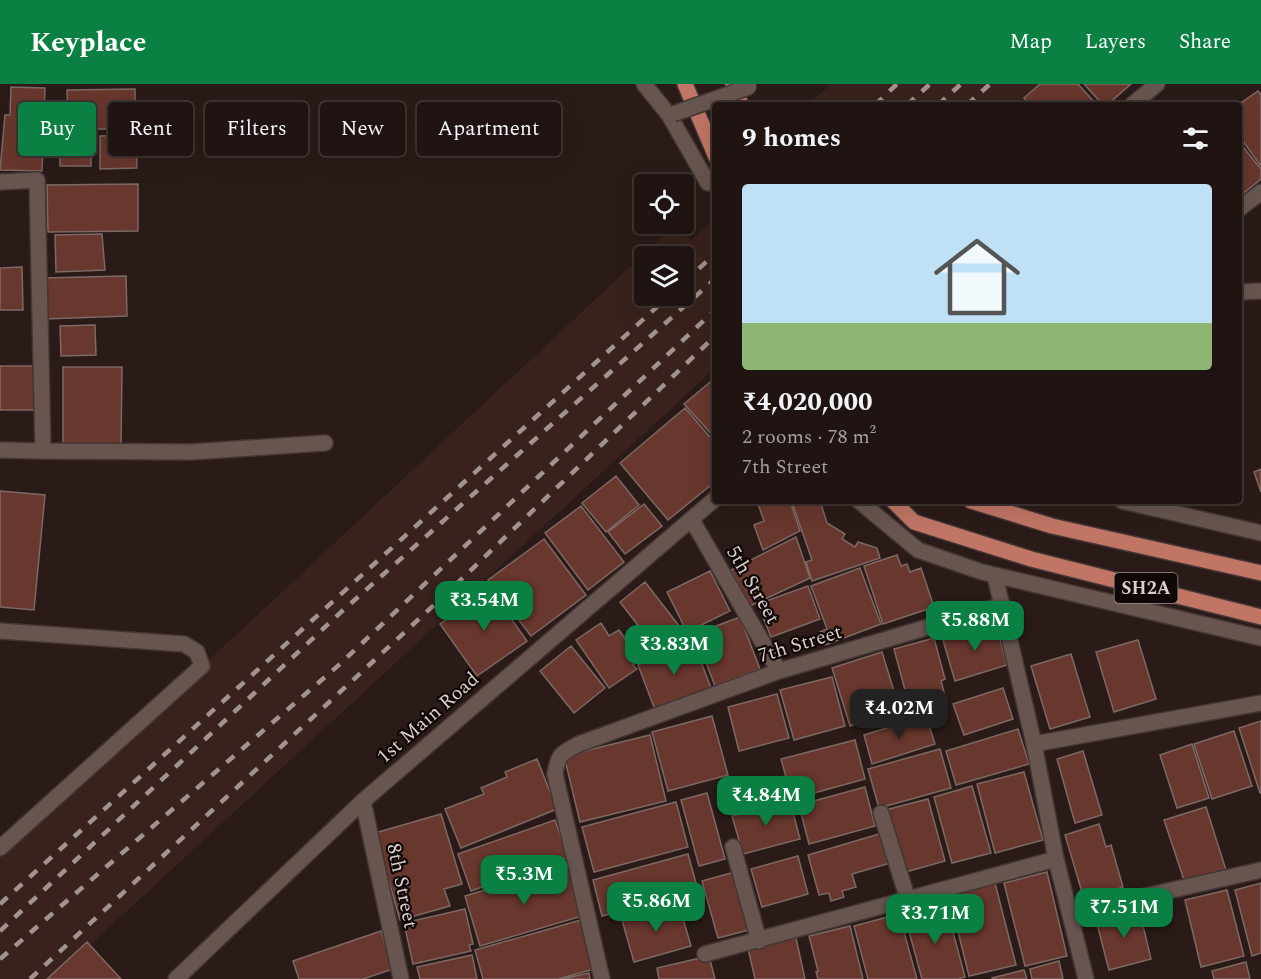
<!DOCTYPE html>
<meta charset="utf-8">
<style>
:root{--surface:#201412;--page:#281d1b;--text:#f1f3f6;--muted:#a29e9f;--line:#3d3332;--accent:#0b8043}
body{margin:0;font-family:Spectral,serif;background:var(--page);color:var(--text);height:100vh;display:flex;flex-direction:column;font-size:22px;white-space:nowrap}
*{box-sizing:border-box;margin:0}
p{font-size:20px;color:var(--muted)}
.icon{flex:none;width:33px;height:33px;fill:none;stroke:currentColor;stroke-width:2;stroke-linecap:round;stroke-linejoin:round}
.map{position:relative;flex:1;overflow:hidden}
.panel{position:absolute;left:712px;top:18px;width:530px;height:402px;display:flex;flex-direction:column;background:var(--surface);border-radius:6px;box-shadow:0 6px 24px #0002,0 0 0 2px var(--line)}
.panel>*{flex:none}
.banner{position:absolute;left:18px;top:18px;width:570px;height:54px;display:flex;gap:12px}
.fabs{position:absolute;left:634px;top:90px;display:grid;gap:12px}
.fabs a{display:grid;place-items:center;width:60px;height:60px;border-radius:6px;background:var(--surface);box-shadow:0 6px 24px #0002,0 0 0 2px var(--line);font-size:30px}
.price{position:absolute;translate:-50% -51px;padding:0 14px;border-radius:12px;background:var(--accent);color:#fff;font-size:20px;line-height:39px;filter:drop-shadow(0 2px 3px #0008)}
.price::after{content:'';position:absolute;left:50%;top:36px;width:18px;height:14px;margin-left:-9px;background:inherit;clip-path:polygon(0 0,100% 0,50% 100%)}
.price.selected{background:#222;color:#fff}
ul{padding:0;list-style:none}
li{display:grid;align-content:center;gap:12px;height:318px;padding:0 30px}
li span{display:grid;place-items:center;height:186px;border-radius:6px;color:#555}
li>.icon{margin-inline-start:auto}
span .icon{width:108px;height:108px;fill:#fffc;stroke-width:1}
li b{font-size:26px}
h2{display:flex;justify-content:space-between;align-items:center;height:72px;padding:0 30px;font-size:26px}
.pill{padding:0 21px;border-radius:6px;background:var(--surface);box-shadow:0 6px 24px #0002,0 0 0 2px var(--line);font-size:21px;line-height:54px}
.pill.selected{background:var(--accent);color:#fff}
header{display:flex;align-items:center;gap:36px;box-sizing:border-box;height:84px;padding:0 30px;background:var(--accent);color:#fff}
header strong{font-size:28px}
nav{display:flex;gap:33px;margin-inline-start:auto;font-size:21px}
.map>svg:first-child{display:block}
.built{fill:#39221d;fill-rule:evenodd}
.building{fill:#68372d;stroke:#7d6964;stroke-width:1.5}
.lines{fill:none;stroke-linecap:round;stroke-linejoin:round}
.lane-casing{stroke:#433634;stroke-width:18}
.street-casing{stroke:#433634;stroke-width:18}
.primary-casing{stroke:#433634;stroke-width:18}
.lane{stroke:#685550;stroke-width:15}
.street{stroke:#685550;stroke-width:15}
.primary{stroke:#c07565;stroke-width:15}
.rail{stroke:#a19391;stroke-width:4.5;stroke-dasharray:10 10;stroke-linecap:butt}
.street-bridge-casing{stroke:#433634;stroke-width:18;stroke-linecap:butt}
.street-bridge{stroke:#685550;stroke-width:15}
.labels{text-anchor:middle;dominant-baseline:central;stroke-width:4.5;stroke-linejoin:round;paint-order:stroke}
.shield{fill:#0f0807;stroke:#9e9392;stroke-width:1.5}
.shield-label{font-size:18px;font-weight:bold;fill:#dbcfcd}
.street-label{font-size:20px;fill:#dbcfcd;stroke:#0f0807}
</style>
<header>
<strong>Keyplace</strong>
<nav><a>Map</a><a>Layers</a><a>Share</a></nav>
</header>
<div class="map">
<svg width="1261" height="895" viewBox="0 0 1261 895">
<rect width="100%" height="100%" fill="#2b1b18"/>
<!-- built -->
<path class="built" d="M832,0H1040L1017,21H806Z
M715,136V284L53,895H0V766L235,552L676,140L691,156ZM645,172H684V212H645Z"/>
<!-- building -->
<path class="building" d="M1040,0H1078L1097,21H1030L1024,14Z
M1084,0H1131L1107,21H1103Z
M11,3L45,4L42,87L0,86L5,31H10Z
M135,5V44L68,46L67,6Z
M1258,7L1261,11V82L1239,52L1238,21Z
M136,51L137,84L100,85V52Z
M91,52V82H60V53Z
M1239,58L1261,85V95L1239,113Z
M138,100V147L48,148L47,101Z
M102,150L105,186L56,188L55,151Z
M22,183L23,226H0V184Z
M126,192L127,232L45,235L44,194Z
M95,241L96,271L61,272L60,242Z
M0,282H35V326H0Z
M63,283H122L121,363H63Z
M716,293V355L684,320Z
M685,324L716,360V397L668,436L620,379Z
M1261,385V408L1254,388Z
M616,392L639,421L606,448L582,419Z
M0,407L45,411L34,526L0,523Z
M757,417H790L800,447L763,466L754,441L764,437Z
M805,417H820L827,439L845,450L842,455L855,463L858,458L877,464L880,474L812,497L806,478L812,476L793,421Z
M644,420L662,442L625,470L608,448Z
M581,422L624,478L588,506L545,449Z
M796,453L810,494L750,522L731,486Z
M544,455L586,511L531,552L488,496Z
M897,471L901,482L907,480L910,488L921,484L934,523L883,540L864,482Z
M860,484L881,540L825,561L820,548L827,545L811,502Z
M710,487L730,527L687,548L667,508Z
M645,498L683,547L658,567L620,518Z
M808,502L820,535L771,553L758,520Z
M490,505L527,557L477,592L440,540Z
M740,533L760,585L715,602L695,550Z
M601,539L609,552L619,546L640,576L633,581L637,585L609,604L576,556Z
M996,540L1007,581L955,597L943,556Z
M934,554L945,595L941,597L946,615L910,625L894,565Z
M1138,556L1156,615L1114,628L1096,568Z
M694,559L711,604L655,626L638,581Z
M571,562L605,604L574,629L540,587Z
M882,568L901,630L863,642L862,638L850,642L832,584Z
M1071,570L1090,633L1050,645L1031,582Z
M832,593L845,642L794,656L780,606Z
M1003,604L1013,635L964,651L953,620Z
M777,610L789,654L739,667L728,623Z
M712,632L728,691L668,707L652,648Z
M926,632L935,660L872,680L864,651Z
M1261,637V709H1260L1239,644Z
M1018,645L1029,680L956,701L946,667Z
M1234,647L1252,702L1212,715L1194,660Z
M650,651L666,717L580,738L564,672Z
M855,656L865,695L792,715L781,675Z
M1192,660L1209,714L1177,724L1160,671Z
M940,665L951,704L879,724L868,685Z
M1083,667L1102,731L1075,739L1057,675Z
M537,675L557,725L461,764L445,725L484,710L481,704L507,693L505,688Z
M1024,688L1043,756L995,769L977,700Z
M972,702L991,769L952,779L934,713Z
M865,703L875,742L809,760L799,721Z
M707,709L725,775L699,782L681,716Z
M928,715L945,777L902,789L885,726Z
M790,717L800,755L743,770L732,732Z
M676,718L688,763L594,788L582,743Z
M1206,723L1226,786L1185,799L1164,736Z
M441,730L462,800L444,805L450,822L400,836L375,749Z
M555,736L568,773L471,807L458,770Z
M1099,740L1106,763L1111,761L1123,803L1084,815L1065,751Z
M886,748L894,778L852,790L856,803L842,807L844,813L831,817L829,809L819,811L808,771Z
M688,770L698,806L602,832L593,796Z
M798,772L808,810L762,823L751,785Z
M567,781L582,832L480,862L465,812Z
M738,787L753,845L718,854L702,797Z
M1047,788L1067,872L1025,882L1004,799Z
M995,799L1016,881L969,892L949,811Z
M1261,799V869L1252,872L1235,806Z
M1227,806L1244,872L1201,883L1185,816Z
M679,821L691,862L634,878L622,836Z
M946,822L965,893L958,895H922L905,833Z
M465,825L473,860L469,861L471,867L413,880L404,839Z
M1139,825L1151,875L1109,886L1096,836Z
M899,830L917,895H868L854,842Z
M581,836L594,885L558,895H483L475,866Z
M850,842L863,895H818L816,888L818,887L809,852Z
M381,847L393,885L363,895H299L293,877Z
M796,854L805,895H755L748,864Z
M87,858L121,895H47Z
M472,871L477,895H420L417,883Z
M709,872L715,895H659L657,884Z
M1059,877L1063,895H1032L1030,885Z
M1246,878L1250,895H1214L1212,887Z
M1024,886L1027,895H993L992,894Z
M589,889L590,895H562Z"/>
<g class="lines">
<!-- lane casing -->
<g class="lane-casing">
<path id="lane" d="M644,0L669,31L708,99
M859,417L918,466L982,488L1261,554"/>
</g>
<!-- street casing -->
<g class="street-casing">
<path id="street" d="M1132,21L1157,0
M0,98L37,96L43,367L0,366
M1239,125L1261,108
M1239,208L1261,207
M43,367L191,368L325,359
M1122,417L1261,449
M692,436L779,587
M995,492L1034,660L1056,775L1086,895
M0,547L184,560L197,568L202,582L0,764
M1034,660L1261,619
M363,717L401,895
M881,729L908,816
M733,763L759,857
M1070,829L1261,786
M705,870L1056,775
M176,895L363,717L716,414
M602,895L555,690C558,670 562,669 579,660L779,587L1003,521"/>
</g>
<!-- primary casing -->
<g class="primary-casing">
<path id="primary" d="M685,0L716,73
M733,0L741,21
M893,417L914,438L1031,475L1261,533
M971,417L1052,442L1261,489"/>
</g>
<!-- lane -->
<use href="#lane" class="lane"/>
<!-- street -->
<use href="#street" class="street"/>
<!-- primary -->
<use href="#primary" class="primary"/>
<!-- rail -->
<path class="rail" d="M875,21L897,0
M907,21L930,0
M938,21L961,0
M967,21L990,0
M684,198L716,169
M0,820L669,212
M0,847L340,529L716,194
M0,875L340,580L716,225
M30,895L447,509L716,251"/>
<!-- street-bridge casing -->
<g class="street-bridge-casing">
<path id="street-bridge" d="M673,30L749,3"/>
</g>
<!-- street-bridge -->
<use href="#street-bridge" class="street-bridge"/>
</g>
<g class="labels">
<!-- shield labels -->
<rect class="shield" x="1114.5" y="489" width="63" height="30" rx="4.5"/>
<g class="shield-label">
<text x="1146" y="504">SH2A</text>
</g>
<!-- street labels -->
<g class="street-label">
<text transform="translate(753 501) rotate(60)">5th Street</text>
<text transform="translate(800 560) rotate(-17)">7th Street</text>
<text transform="translate(428 634) rotate(-41)">1st Main Road</text>
<text transform="translate(402 802) rotate(78)">8th Street</text>
</g>
</g>
</svg>
<div class="fabs">
<a><svg class="icon" aria-label="locate" viewBox="0 0 24 24"><circle cx="12" cy="12" r="6"/><path d="M12 2v4M12 18v4M2 12h4M18 12h4"/></svg></a>
<a><svg class="icon" aria-label="layers" viewBox="0 0 24 24"><path d="M12 4l9 5-9 5-9-5zM3 14l9 5 9-5"/></svg></a>
</div>
<b class="price" style="left:484px;top:548px">₹3.54M</b>
<b class="price" style="left:975px;top:568px">₹5.88M</b>
<b class="price" style="left:674px;top:592px">₹3.83M</b>
<b class="price selected" style="left:899px;top:656px">₹4.02M</b>
<b class="price" style="left:766px;top:743px">₹4.84M</b>
<b class="price" style="left:524px;top:822px">₹5.3M</b>
<b class="price" style="left:656px;top:849px">₹5.86M</b>
<b class="price" style="left:1124px;top:855px">₹7.51M</b>
<b class="price" style="left:935px;top:861px">₹3.71M</b>
<div class="banner">
<a class="pill selected">Buy</a>
<a class="pill">Rent</a>
<a class="pill">Filters</a>
<a class="pill">New</a>
<a class="pill">Apartment</a>
</div>
<section class="panel">
<h2>9 homes<svg class="icon" aria-label="filters" viewBox="0 0 24 24"><path d="M4 7h16M4 17h16"/><circle cx="9" cy="7" r="2"/><circle cx="15" cy="17" r="2"/></svg></h2>
<ul>
<li><span style="background:linear-gradient(#bfe0f5 75%,#8fb573 0)"><svg class="icon" aria-label="home" viewBox="0 0 24 24"><path d="M3 11l9-7 9 7M6 9v11h12V9"/></svg></span><div><b>₹4,020,000</b><p>2 rooms · 78 m²</p><p>7th Street</p></div></li>
</ul>
</section>
</div>
